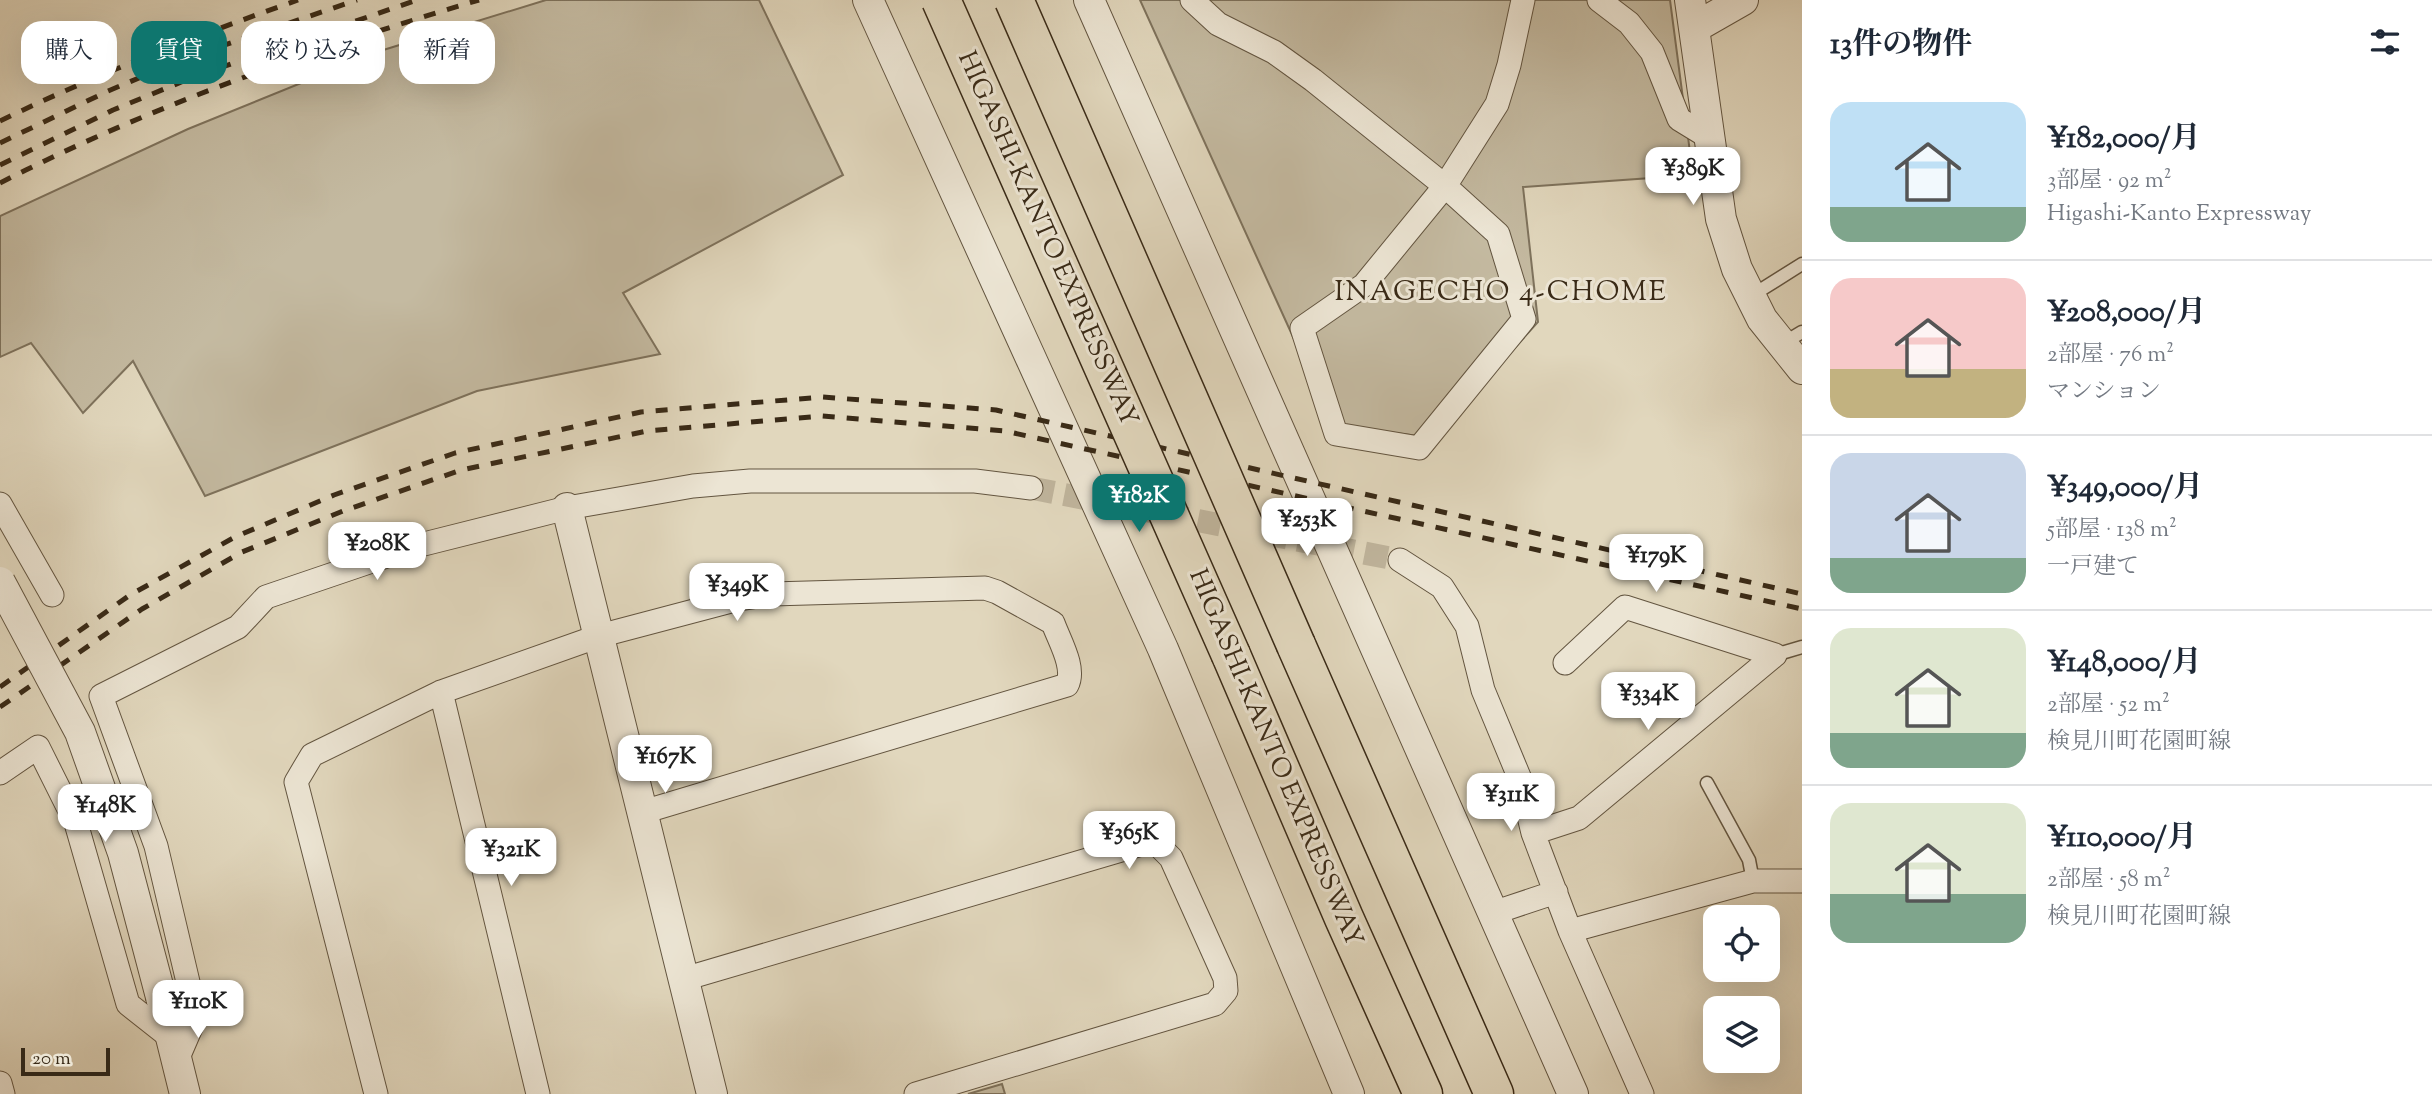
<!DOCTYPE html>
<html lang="ja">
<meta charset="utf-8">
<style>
:root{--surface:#fff;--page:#f2f2f3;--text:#1f2937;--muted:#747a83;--line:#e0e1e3;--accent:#0f766e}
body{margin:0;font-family:"Sorts Mill Goudy","Noto Serif JP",serif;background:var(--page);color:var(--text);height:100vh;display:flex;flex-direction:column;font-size:26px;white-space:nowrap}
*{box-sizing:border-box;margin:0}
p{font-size:23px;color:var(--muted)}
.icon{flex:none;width:38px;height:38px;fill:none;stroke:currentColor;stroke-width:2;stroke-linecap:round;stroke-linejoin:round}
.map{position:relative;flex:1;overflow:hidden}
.sheet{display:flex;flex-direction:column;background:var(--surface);width:630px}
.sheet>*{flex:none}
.guide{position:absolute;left:21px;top:21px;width:665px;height:63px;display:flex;gap:14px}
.controls{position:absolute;left:1703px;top:905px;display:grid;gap:14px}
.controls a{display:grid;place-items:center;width:77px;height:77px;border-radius:14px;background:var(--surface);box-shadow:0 7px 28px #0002;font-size:35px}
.scale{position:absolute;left:21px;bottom:18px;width:89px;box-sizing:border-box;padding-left:7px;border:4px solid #392a17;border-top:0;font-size:19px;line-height:24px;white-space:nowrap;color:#392a17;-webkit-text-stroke:5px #ece5d4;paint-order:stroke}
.price{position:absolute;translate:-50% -60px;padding:0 16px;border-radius:14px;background:#fff;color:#222;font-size:23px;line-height:46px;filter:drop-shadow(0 2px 4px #0008)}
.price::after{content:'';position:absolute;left:50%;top:42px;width:21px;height:16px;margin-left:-10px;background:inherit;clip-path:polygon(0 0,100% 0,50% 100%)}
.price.on{background:var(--accent);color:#fff}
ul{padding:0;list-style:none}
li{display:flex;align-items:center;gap:21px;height:175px;padding:0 28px}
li+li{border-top:2px solid var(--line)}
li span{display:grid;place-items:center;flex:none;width:196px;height:140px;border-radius:21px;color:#555}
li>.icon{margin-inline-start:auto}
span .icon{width:84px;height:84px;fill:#fffc;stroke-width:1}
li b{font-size:30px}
h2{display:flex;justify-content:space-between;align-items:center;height:84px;padding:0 28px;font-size:30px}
.chip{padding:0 24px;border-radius:21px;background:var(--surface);box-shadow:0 7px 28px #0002;font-size:24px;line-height:63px}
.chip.on{background:var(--accent);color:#fff}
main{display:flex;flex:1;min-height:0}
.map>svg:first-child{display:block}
.green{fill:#c4baa1;stroke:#7e725c;stroke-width:2}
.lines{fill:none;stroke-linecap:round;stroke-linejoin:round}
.minor-tunnel{stroke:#bfb49c;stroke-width:23;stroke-dasharray:23 11;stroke-linecap:butt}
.service-casing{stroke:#635540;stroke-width:15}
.minor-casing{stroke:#635540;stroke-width:25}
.tertiary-casing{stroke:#635540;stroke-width:32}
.motorway-casing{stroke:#392a17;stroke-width:41}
.service{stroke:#ece5d4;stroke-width:12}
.minor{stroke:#ece5d4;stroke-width:23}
.tertiary{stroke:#ece5d4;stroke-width:30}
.motorway{stroke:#e1d7bd;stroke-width:38}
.rail{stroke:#392a17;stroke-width:5;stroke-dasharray:12 12;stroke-linecap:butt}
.tertiary-bridge-casing{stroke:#635540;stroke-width:32;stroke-linecap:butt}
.motorway-bridge-casing{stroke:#392a17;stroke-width:41;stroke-linecap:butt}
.tertiary-bridge{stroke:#ece5d4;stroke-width:30}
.motorway-bridge{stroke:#e1d7bd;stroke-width:38}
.labels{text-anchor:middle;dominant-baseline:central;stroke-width:6;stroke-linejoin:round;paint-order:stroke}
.street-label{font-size:26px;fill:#392a17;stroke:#ece5d4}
.neighbourhood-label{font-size:28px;letter-spacing:2px;fill:#392a17;stroke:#ece5d4}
</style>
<main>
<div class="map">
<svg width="1802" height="1094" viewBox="0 0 1802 1094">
<rect width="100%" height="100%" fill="#e1d7bd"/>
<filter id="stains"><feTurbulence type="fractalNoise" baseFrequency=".00286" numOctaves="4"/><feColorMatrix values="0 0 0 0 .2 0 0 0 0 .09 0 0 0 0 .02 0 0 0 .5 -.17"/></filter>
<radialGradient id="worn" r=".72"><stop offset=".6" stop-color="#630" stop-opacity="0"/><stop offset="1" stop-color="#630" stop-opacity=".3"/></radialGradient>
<!-- green -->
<path class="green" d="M546,0H759L843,175L623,293L660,354L477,391L205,496L133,361L83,413L31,343L0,357V216L188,129L380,51Z
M1140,0H1670L1693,175L1523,187L1538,322L1434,438L1333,425Z
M1002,1084L1005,1094H968Z"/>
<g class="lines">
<!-- minor-tunnel -->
<path class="minor-tunnel" d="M1031,488L1400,560"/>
<!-- service casing -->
<g class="service-casing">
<path id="service" d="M1751,296L1802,264
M1782,344L1802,332
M1775,655L1802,647
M1707,783L1749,860L1753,881"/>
</g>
<!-- minor casing -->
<g class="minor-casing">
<path id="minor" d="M1192,0L1218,24L1274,52L1313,80L1445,186L1498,234L1524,319L1419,448L1336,434L1302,328L1364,285L1445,186L1497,104L1509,65L1523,0
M1599,0L1629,23L1652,52L1679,119L1710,138
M0,504L52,595
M1400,560L1442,587L1467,626L1483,690L1520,779L1533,833L1570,931L1642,1094
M1565,663L1625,607L1775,655
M441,692L538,1094
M0,773L38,747L76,823L128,1004L171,1038
M1533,833L1579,818L1775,655
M1493,913L1556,892
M1570,931L1753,881H1802
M684,979L1145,843L1158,845L1171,858L1225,978L1226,991L1215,1004L916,1094
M177,1060L196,1016L156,846L101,696L238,627L266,597L416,546L567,508L693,486L750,481H975L1031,488
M0,1083L3,1094
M376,1094L296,782L312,755L441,692L599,636L739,599L772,594L985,588L997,592L1053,623C1059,640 1076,668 1067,685L643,812"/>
</g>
<!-- tertiary casing -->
<g class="tertiary-casing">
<path id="tertiary" d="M868,0L1163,649L1349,1094
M1089,0L1573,1094
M1690,0L1721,219L1737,269L1762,319L1802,369
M1694,28L1743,0
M567,508L712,1094
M161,997L185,1094"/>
</g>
<!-- motorway casing -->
<g class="motorway-casing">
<path id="motorway" d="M1296,645L1494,1094
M1231,655L1344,918L1423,1094"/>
</g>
<!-- service -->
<use href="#service" class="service"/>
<!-- minor -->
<use href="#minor" class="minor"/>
<!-- tertiary -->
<use href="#tertiary" class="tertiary"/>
<!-- motorway -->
<use href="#motorway" class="motorway"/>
<!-- rail -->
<path class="rail" d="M0,121C97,74 196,36 298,0
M0,143L108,91L189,57L357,0
M0,165L113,110L196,76L417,0
M0,183C152,105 315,49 479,0
M0,687L130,595L235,537L334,495L455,453L641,412L822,397L996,410L1802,594
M0,707L142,609L242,552L343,511L461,470L647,431L822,416L1005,431L1802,609"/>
<!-- tertiary-bridge casing -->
<g class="tertiary-bridge-casing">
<path id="tertiary-bridge" d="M0,582L80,732L123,853L161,997"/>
</g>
<!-- motorway-bridge casing -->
<g class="motorway-bridge-casing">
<path id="motorway-bridge" d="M941,0L1231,655
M1014,0L1296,645"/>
</g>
<!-- tertiary-bridge -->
<use href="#tertiary-bridge" class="tertiary-bridge"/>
<!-- motorway-bridge -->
<use href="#motorway-bridge" class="motorway-bridge"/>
</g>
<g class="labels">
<!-- street labels -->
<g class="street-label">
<text transform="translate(1047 239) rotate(66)">HIGASHI-KANTO EXPRESSWAY</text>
<text transform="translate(1275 758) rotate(67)">HIGASHI-KANTO EXPRESSWAY</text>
</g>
<!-- neighbourhood labels -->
<g class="neighbourhood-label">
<text x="1501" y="293">INAGECHO 4-CHOME</text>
</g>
</g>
<rect width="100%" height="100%" filter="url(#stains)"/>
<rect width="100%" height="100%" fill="url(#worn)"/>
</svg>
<div class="controls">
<a><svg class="icon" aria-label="locate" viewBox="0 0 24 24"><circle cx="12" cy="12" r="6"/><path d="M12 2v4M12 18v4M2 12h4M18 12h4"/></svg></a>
<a><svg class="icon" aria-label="layers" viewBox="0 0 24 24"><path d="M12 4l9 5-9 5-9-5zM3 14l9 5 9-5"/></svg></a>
</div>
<div class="scale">20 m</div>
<b class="price" style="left:1693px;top:207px">¥389K</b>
<b class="price on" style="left:1139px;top:534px">¥182K</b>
<b class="price" style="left:1307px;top:558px">¥253K</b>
<b class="price" style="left:377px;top:582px">¥208K</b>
<b class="price" style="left:1656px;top:594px">¥179K</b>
<b class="price" style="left:737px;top:623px">¥349K</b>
<b class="price" style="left:1648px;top:732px">¥334K</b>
<b class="price" style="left:665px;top:795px">¥167K</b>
<b class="price" style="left:1511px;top:833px">¥311K</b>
<b class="price" style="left:105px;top:844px">¥148K</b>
<b class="price" style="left:1129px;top:871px">¥365K</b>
<b class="price" style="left:511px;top:888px">¥321K</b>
<b class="price" style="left:198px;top:1040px">¥110K</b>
<div class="guide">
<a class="chip">購入</a>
<a class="chip on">賃貸</a>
<a class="chip">絞り込み</a>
<a class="chip">新着</a>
</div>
</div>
<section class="sheet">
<h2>13件の物件<svg class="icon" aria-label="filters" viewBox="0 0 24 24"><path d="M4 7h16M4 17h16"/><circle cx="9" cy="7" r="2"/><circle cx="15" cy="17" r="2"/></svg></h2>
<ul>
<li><span style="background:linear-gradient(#bfe0f5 75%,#7fa58c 0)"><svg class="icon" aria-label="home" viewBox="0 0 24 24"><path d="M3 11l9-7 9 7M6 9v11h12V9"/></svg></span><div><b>¥182,000/月</b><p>3部屋 · 92 m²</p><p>Higashi-Kanto Expressway</p></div></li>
<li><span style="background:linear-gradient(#f6c9c9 65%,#c2b280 0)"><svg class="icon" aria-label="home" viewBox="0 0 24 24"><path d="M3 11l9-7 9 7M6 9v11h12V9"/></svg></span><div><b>¥208,000/月</b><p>2部屋 · 76 m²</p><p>マンション</p></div></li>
<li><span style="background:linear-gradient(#c9d6e8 75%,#7fa58c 0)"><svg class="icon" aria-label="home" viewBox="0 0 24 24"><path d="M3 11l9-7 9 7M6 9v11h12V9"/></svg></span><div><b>¥349,000/月</b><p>5部屋 · 138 m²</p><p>一戸建て</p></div></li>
<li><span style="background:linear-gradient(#dfe7d0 75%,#7fa58c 0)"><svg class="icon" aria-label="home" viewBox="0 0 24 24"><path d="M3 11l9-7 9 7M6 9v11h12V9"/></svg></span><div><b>¥148,000/月</b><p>2部屋 · 52 m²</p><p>検見川町花園町線</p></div></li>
<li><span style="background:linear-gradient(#dfe7d0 65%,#7fa58c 0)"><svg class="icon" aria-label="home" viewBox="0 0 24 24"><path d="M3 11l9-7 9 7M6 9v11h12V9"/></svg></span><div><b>¥110,000/月</b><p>2部屋 · 58 m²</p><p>検見川町花園町線</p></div></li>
</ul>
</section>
</main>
